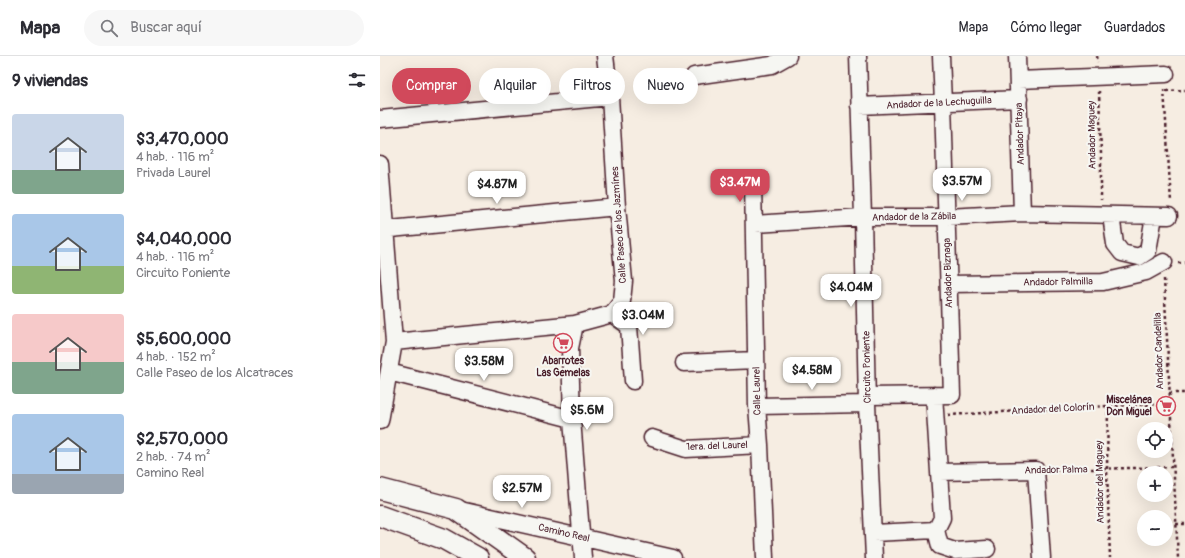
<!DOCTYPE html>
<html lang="es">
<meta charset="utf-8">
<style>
:root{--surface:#fff;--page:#f7f7f7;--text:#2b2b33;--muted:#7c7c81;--line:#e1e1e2;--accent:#d1495b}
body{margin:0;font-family:Pangolin,sans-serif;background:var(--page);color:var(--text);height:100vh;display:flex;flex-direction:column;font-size:15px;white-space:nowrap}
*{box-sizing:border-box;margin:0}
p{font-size:13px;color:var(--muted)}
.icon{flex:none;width:22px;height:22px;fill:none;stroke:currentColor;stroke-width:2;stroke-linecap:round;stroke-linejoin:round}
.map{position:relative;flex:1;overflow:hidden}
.panel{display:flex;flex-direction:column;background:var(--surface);width:380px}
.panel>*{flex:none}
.guide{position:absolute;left:12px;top:12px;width:380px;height:36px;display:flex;gap:8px}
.tools{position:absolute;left:757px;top:366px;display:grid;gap:8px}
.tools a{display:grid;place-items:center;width:36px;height:36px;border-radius:50%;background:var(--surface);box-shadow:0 4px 16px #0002;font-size:20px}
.price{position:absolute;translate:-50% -34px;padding:0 9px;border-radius:8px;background:#fff;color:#222;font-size:13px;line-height:26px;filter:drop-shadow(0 1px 2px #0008)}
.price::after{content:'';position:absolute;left:50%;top:24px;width:12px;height:9px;margin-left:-6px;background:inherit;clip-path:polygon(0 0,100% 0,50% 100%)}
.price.current{background:var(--accent);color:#fff}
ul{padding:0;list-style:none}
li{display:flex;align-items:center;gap:12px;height:100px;padding:0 12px}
li span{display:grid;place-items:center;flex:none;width:112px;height:80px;border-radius:4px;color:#555}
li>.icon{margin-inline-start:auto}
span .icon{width:48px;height:48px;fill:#fffc;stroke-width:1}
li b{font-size:17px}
h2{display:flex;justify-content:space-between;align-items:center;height:48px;padding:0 12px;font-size:17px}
.chip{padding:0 14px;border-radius:18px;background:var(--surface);box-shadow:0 4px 16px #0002;font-size:14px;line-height:36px}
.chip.current{background:var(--accent);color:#fff}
header{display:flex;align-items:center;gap:24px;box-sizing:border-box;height:56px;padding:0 20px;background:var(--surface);border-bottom:1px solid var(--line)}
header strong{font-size:19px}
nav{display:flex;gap:22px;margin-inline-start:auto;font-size:14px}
.search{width:280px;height:36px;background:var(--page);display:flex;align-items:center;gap:10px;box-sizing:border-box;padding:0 14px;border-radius:22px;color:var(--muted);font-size:15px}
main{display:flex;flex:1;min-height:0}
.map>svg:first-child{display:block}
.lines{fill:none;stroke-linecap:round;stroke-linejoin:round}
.minor-casing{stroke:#4a1f2b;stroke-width:19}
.major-casing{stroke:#4a1f2b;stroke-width:23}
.path{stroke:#4a1f2b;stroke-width:2.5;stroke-dasharray:3 3;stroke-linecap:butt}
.minor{stroke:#f6f6f2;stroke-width:16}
.major{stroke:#f6f6f2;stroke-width:20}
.labels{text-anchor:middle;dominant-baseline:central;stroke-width:4;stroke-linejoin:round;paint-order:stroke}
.street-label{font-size:10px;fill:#4a1f2b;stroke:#f6f6f2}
.poi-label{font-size:10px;font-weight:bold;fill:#4a1f2b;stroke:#f6f6f2}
</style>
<header>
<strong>Mapa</strong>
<div class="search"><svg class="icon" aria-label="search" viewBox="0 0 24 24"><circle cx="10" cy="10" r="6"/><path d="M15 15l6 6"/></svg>Buscar aquí</div>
<nav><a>Mapa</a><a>Cómo llegar</a><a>Guardados</a></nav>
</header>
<main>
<section class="panel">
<h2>9 viviendas<svg class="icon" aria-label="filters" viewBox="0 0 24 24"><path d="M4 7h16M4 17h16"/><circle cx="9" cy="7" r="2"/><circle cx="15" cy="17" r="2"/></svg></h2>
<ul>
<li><span style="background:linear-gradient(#c9d6e8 70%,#7fa58c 0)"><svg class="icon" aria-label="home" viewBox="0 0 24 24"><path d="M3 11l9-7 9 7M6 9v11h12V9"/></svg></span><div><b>$3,470,000</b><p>4 hab. · 116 m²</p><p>Privada Laurel</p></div></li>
<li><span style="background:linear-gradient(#a9c7e8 65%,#8fb573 0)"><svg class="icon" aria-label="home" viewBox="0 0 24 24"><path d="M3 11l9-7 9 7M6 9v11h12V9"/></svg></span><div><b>$4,040,000</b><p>4 hab. · 116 m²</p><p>Circuito Poniente</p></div></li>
<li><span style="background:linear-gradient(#f6c9c9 60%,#7fa58c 0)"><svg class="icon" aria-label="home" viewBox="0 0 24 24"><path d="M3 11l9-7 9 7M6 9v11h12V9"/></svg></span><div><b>$5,600,000</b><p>4 hab. · 152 m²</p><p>Calle Paseo de los Alcatraces</p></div></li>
<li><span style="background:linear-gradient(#a9c7e8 75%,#9aa5b1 0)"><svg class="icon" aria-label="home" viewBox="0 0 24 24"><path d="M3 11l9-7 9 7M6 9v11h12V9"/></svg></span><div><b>$2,570,000</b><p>2 hab. · 74 m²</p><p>Camino Real</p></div></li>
</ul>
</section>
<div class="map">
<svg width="805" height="502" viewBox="0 0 805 502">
<rect width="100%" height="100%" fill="#f6ede2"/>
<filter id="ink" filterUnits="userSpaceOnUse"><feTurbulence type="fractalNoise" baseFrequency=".025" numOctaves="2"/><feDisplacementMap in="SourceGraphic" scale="8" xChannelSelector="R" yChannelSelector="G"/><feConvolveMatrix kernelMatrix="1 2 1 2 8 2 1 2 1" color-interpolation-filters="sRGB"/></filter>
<g filter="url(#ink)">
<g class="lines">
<!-- minor casing -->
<g class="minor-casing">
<path id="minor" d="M478,0L483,161L487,348L494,502
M637,0L642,157
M314,20L392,9L408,0
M638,24L786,18
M479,50L639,43
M0,63L230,41
M0,108L14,286L0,365
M373,125L377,350L380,389L385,502
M731,159L735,188L742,197L759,201L768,195L774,160
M375,168L483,161H567L642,157L789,160
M0,174L237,151
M569,228L723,226L766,216L784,206
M232,258L249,270L253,325
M195,268L190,292L192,363L203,502
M14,286L195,268L232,258L242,245L244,225L237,151L230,41L225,0
M304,307L376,304
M9,316L192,363
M554,339L562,462L556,474
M487,340L572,339L563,47L561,0
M377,350L487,348
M272,382L306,393L380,389
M559,416L656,414L662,502
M80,454L293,502
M493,477L556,474L560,490L575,495L607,493"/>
</g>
<!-- major casing -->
<g class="major-casing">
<path id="major" d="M0,433L76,453L145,502
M0,460L64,483L98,502"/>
</g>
<!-- path -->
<path class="path" d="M717,0L718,6
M784,33L791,146
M719,35L721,98V144
M786,35L805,34
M798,207H805
M784,223L798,502
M789,337H805
M728,350L727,413L730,502
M568,359L728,350L790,348
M669,414L793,411
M796,468H805"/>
<!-- minor -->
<use href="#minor" class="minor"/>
<!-- major -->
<use href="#major" class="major"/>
</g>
</g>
<!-- icons -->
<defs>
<g id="supermarket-ring" transform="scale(1)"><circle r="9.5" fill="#f6f6f2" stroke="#d1495b" stroke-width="1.5"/><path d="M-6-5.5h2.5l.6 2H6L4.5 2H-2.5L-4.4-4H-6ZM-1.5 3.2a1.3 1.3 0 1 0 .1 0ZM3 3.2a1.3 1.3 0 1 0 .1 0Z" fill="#d1495b"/></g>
</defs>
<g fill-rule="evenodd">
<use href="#supermarket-ring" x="183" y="287"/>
<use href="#supermarket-ring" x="786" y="350"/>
</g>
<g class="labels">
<!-- street labels -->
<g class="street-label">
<text transform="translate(559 47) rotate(-3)">Andador de la Lechuguilla</text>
<text transform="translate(640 78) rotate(-92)">Andador Pitaya</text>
<text transform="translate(712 79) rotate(-91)">Andador Maguey</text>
<text transform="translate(534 161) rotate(-1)">Andador de la Zábila</text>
<text transform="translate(239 169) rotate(-94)">Calle Paseo de los Jazmínes</text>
<text transform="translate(568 217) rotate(-92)">Andador Biznaga</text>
<text transform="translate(678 226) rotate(-1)">Andador Palmilla</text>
<text transform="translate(779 295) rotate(-92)">Andador Candelilla</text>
<text transform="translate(487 311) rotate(-91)">Circuito Poniente</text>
<text transform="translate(377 335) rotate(-91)">Calle Laurel</text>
<text transform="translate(673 353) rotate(-3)">Andador del Colorín</text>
<text transform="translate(337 390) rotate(-2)">1era. del Laurel</text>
<text transform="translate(676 414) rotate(-1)">Andador Palma</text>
<text transform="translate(720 426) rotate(-91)">Andador del Maguey</text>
<text transform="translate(184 477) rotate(13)">Camino Real</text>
</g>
<!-- poi labels -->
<g class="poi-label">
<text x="183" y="305">Abarrotes<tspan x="183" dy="12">Las Gemelas</tspan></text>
<text x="772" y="344" text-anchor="end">Miscelánea<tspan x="772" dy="12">Don Miguel</tspan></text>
</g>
</g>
</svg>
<div class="tools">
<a><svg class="icon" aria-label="locate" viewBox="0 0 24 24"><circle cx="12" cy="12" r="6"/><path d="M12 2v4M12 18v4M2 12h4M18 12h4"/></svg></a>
<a>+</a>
<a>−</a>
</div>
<b class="price" style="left:582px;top:146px">$3.57M</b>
<b class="price current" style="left:360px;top:147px">$3.47M</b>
<b class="price" style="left:117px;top:149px">$4.87M</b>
<b class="price" style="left:471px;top:252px">$4.04M</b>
<b class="price" style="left:263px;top:280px">$3.04M</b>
<b class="price" style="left:104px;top:326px">$3.58M</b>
<b class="price" style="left:432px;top:335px">$4.58M</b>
<b class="price" style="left:207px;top:375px">$5.6M</b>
<b class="price" style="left:142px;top:453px">$2.57M</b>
<div class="guide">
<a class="chip current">Comprar</a>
<a class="chip">Alquilar</a>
<a class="chip">Filtros</a>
<a class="chip">Nuevo</a>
</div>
</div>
</main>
